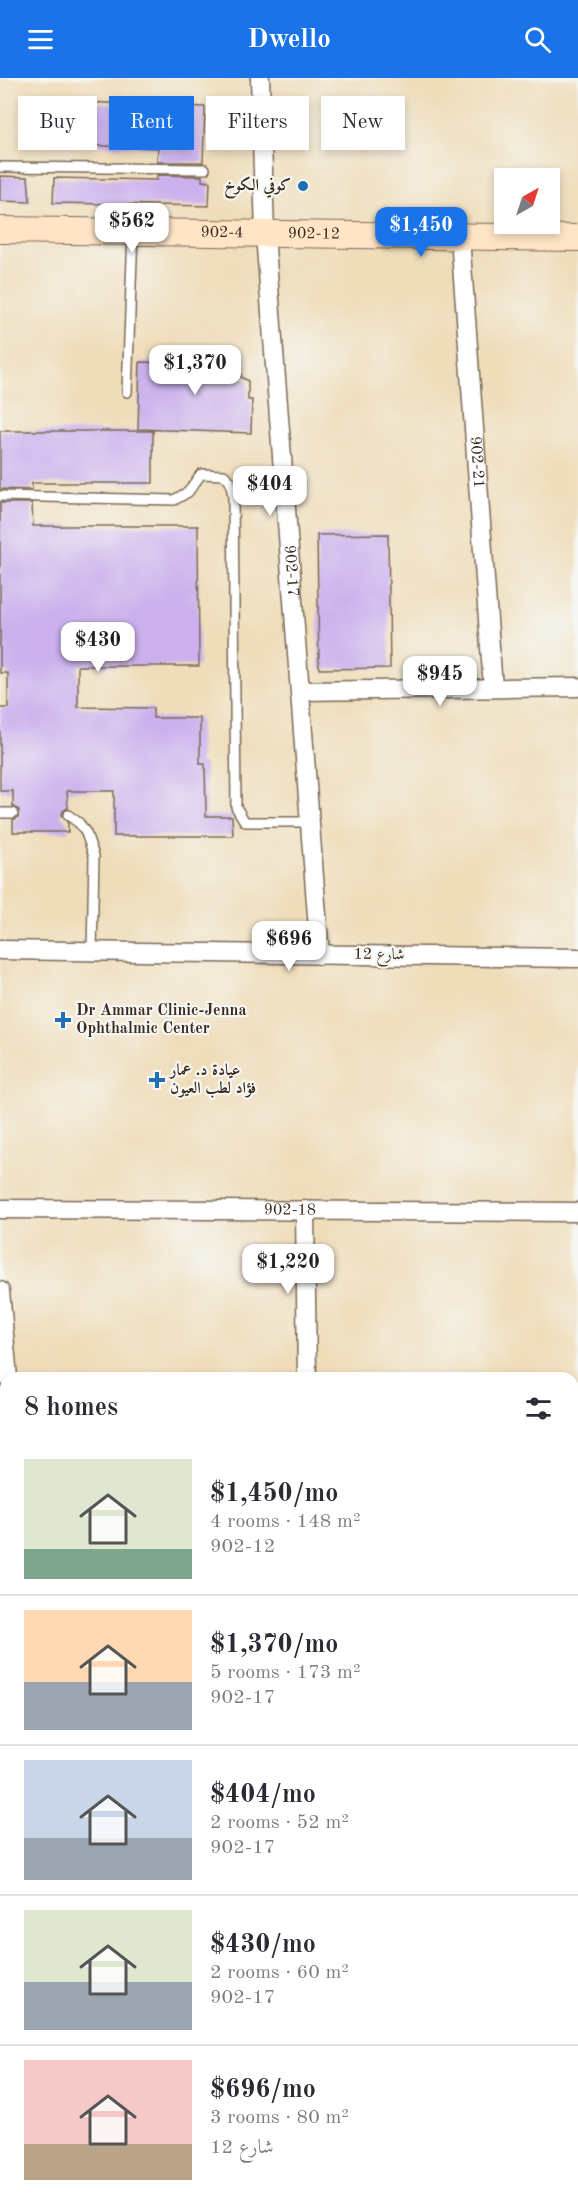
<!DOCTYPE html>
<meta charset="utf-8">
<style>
:root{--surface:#fff;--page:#f2f2f3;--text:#2b2b33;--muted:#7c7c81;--line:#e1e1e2;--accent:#1a73e8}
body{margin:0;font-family:"Old Standard TT",Amiri,serif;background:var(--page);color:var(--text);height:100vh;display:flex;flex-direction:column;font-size:22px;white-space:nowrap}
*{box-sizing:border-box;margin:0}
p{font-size:20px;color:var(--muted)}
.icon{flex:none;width:33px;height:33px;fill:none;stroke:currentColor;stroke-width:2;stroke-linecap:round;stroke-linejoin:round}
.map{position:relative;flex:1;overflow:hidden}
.drawer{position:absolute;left:0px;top:1294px;width:579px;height:836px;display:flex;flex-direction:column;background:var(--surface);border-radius:18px 18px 0 0;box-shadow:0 3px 9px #0003}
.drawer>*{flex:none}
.top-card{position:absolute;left:18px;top:18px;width:543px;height:54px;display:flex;gap:12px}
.needle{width:39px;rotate:39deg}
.buttons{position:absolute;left:494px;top:90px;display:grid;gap:12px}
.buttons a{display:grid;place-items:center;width:66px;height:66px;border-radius:0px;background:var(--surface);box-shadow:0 3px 9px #0003;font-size:30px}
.price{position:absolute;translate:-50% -51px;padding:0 14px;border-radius:12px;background:#fff;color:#222;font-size:20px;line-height:39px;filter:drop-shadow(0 2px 3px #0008)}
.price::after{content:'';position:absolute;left:50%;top:36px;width:18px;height:14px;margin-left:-9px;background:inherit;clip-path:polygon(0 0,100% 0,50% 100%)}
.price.current{background:var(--accent);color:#fff}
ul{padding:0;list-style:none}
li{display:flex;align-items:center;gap:18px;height:150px;padding:0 24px}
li+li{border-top:2px solid var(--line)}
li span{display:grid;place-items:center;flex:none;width:168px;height:120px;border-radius:0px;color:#555}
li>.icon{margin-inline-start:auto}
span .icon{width:72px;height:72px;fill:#fffc;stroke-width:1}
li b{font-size:26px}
h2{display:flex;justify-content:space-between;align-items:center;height:72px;padding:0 24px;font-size:26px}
.pill{padding:0 21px;border-radius:0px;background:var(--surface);box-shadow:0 3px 9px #0003;font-size:21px;line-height:54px}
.pill.current{background:var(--accent);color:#fff}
header{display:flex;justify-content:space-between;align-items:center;height:78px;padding:0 24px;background:var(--accent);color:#fff;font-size:27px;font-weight:800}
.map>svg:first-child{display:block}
.building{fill:#cbb0ed}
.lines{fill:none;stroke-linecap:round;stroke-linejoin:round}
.lane-casing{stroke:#7a6955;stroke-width:12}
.street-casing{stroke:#7a6955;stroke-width:21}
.secondary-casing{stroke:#7a6955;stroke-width:28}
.lane{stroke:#fff;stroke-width:9}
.street{stroke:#fff;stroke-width:18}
.secondary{stroke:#ffe4c6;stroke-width:26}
.poi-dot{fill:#1f6fb2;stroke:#f6f6f2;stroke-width:2}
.labels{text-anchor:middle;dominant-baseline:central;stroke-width:4.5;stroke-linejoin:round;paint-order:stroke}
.poi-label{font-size:16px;font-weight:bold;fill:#3b2a1e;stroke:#f6f6f2;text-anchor:start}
.street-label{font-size:16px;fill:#3b2a1e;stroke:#f6f6f2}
</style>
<header><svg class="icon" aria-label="menu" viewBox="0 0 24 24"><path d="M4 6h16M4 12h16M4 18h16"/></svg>Dwello<svg class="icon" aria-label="search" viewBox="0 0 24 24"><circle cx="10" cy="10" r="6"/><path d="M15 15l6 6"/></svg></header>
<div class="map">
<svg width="578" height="2129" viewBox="0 0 578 2129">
<rect width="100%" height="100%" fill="#f6f6f2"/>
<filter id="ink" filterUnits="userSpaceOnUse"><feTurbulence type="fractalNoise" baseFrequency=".0167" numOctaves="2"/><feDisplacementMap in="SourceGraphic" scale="12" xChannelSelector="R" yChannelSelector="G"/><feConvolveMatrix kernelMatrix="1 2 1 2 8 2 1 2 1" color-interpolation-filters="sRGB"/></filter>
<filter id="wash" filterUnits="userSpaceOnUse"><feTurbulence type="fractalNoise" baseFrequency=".008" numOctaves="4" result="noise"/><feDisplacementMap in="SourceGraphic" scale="24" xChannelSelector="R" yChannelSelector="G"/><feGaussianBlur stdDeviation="1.35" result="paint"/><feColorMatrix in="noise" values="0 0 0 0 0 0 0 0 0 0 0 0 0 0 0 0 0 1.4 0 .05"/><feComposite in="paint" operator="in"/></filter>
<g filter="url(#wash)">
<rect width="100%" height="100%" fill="#efddba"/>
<g id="blocks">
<!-- building -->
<path class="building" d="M57,23L205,29L203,84H157L158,70L55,66Z
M157,97L202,98V103L210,104L209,128L53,125L54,100L157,102Z
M0,98L28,99L30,124L0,123Z
M206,276L242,277L241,299L248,303V322H252L251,355L138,351L140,284L202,286Z
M0,353H153V405H32V412L0,411Z
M0,425H32L33,448H198L199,588H78V629L153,630V640H200V686H205L206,738H232L233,758H114V713H67L68,730L63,733L61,737L68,745V754H13V742L18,739L19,732L13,728V713H0V630H8V595H0Z
M388,456L390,590L319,591L317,457Z"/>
</g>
</g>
<g filter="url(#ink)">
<use href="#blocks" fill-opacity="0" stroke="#7a6955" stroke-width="1.5"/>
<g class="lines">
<!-- lane casing -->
<g class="lane-casing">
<path id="lane" d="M0,89L205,91
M127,314L133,154
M0,418L174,422L188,414L201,396L224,397L230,403L233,418L236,729L245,744H311
M0,735H13
M68,737L79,745L86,755L94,778L92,874"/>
</g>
<!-- street casing -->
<g class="street-casing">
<g id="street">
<path id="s1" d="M260,0L265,156L320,877"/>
<path id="s2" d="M460,159L493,610"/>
<path d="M302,613L578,609"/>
<path d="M0,872L578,880"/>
<path id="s3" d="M0,1131L578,1134"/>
<path d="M305,1132L307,1300"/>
<path d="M0,1213L8,1300"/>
<path d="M573,1467H578"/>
<path d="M0,1468L6,1469"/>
<path d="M573,1716H578"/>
<path d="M0,2061L6,2042"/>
<path d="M0,2123L6,2106"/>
<path d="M309,2124L321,2129"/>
</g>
</g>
<!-- secondary casing -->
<g class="secondary-casing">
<g id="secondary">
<path id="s4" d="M0,152L578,160"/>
<path d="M0,1902L6,1903"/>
<path d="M0,1941L6,1942"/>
<path d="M573,1978L578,1979"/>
<path d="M573,2026L578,2027"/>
</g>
</g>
<!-- lane -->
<use href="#lane" class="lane"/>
<!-- street -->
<use href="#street" class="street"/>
<!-- secondary -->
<use href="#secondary" class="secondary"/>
</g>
</g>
<!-- markers -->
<g class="poi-dot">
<circle cx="303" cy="108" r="6"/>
<path d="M60 933h6v6h6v6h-6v6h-6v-6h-6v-6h6z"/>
<path d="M154 993h6v6h6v6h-6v6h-6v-6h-6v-6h6z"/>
</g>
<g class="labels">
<!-- poi labels -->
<g class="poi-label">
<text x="291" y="108" text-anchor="end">كوفي الكوخ</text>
<text x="76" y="933">Dr Ammar Clinic-Jenna<tspan x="76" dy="18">Ophthalmic Center</tspan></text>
<text x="170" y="993">عيادة د. عمار<tspan x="170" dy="18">فؤاد لطب العيون</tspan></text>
</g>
<!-- street labels -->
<g class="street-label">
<text stroke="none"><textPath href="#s4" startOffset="222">902-4</textPath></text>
<text stroke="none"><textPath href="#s4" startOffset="314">902-12</textPath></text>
<text stroke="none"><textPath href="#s2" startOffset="226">902-21</textPath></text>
<text stroke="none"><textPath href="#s1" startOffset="494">902-17</textPath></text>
<text transform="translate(379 877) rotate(1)">شارع 12</text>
<text stroke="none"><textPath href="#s3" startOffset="290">902-18</textPath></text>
</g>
</g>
</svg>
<div class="buttons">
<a><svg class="needle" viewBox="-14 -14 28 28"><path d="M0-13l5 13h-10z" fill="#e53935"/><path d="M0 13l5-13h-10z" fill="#7c7c81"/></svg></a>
</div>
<b class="price" style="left:132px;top:176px">$562</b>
<b class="price current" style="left:421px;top:180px">$1,450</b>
<b class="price" style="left:195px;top:318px">$1,370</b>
<b class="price" style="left:270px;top:439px">$404</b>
<b class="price" style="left:98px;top:595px">$430</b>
<b class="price" style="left:440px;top:629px">$945</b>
<b class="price" style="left:289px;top:894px">$696</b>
<b class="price" style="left:288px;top:1217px">$1,220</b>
<div class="top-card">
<a class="pill">Buy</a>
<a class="pill current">Rent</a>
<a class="pill">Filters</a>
<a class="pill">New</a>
</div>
<section class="drawer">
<h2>8 homes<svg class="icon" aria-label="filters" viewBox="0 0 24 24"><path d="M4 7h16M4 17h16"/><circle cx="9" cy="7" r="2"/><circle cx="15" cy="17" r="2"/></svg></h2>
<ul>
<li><span style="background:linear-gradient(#dfe7d0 75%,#7fa58c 0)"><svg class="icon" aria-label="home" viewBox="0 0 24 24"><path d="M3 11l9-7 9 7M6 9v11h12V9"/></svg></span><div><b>$1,450/mo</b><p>4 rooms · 148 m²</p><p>902-12</p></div></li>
<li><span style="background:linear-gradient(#ffd9b3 60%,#9aa5b1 0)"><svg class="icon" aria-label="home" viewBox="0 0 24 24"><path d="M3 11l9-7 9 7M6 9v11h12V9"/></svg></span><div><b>$1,370/mo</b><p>5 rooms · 173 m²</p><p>902-17</p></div></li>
<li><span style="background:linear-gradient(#c9d6e8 65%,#9aa5b1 0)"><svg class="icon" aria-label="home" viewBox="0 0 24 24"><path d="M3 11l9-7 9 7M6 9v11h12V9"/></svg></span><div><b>$404/mo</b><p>2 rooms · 52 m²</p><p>902-17</p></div></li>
<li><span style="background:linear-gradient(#dfe7d0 60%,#9aa5b1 0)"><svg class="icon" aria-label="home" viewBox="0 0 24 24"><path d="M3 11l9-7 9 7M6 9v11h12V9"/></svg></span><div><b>$430/mo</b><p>2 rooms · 60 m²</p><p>902-17</p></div></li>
<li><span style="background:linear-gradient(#f6c9c9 70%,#b9a48a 0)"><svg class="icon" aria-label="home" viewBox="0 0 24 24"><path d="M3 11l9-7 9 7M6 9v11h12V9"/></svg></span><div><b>$696/mo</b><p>3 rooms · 80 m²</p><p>شارع 12</p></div></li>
</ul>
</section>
</div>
